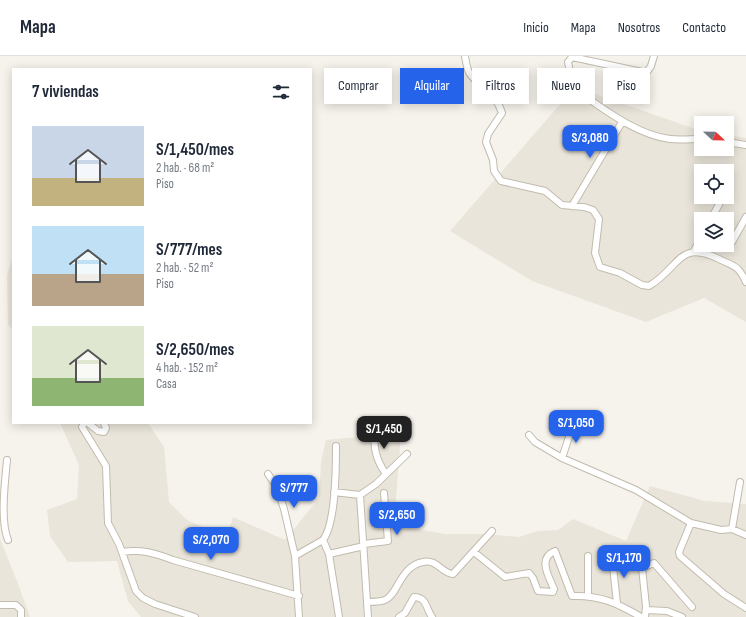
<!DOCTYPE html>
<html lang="es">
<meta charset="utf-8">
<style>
:root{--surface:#fff;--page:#f6f6f7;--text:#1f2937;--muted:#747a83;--line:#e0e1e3;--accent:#2563eb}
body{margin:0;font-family:"Sofia Sans Condensed",sans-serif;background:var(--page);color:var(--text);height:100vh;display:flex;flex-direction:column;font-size:15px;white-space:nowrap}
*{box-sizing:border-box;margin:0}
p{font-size:13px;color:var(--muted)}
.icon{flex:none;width:22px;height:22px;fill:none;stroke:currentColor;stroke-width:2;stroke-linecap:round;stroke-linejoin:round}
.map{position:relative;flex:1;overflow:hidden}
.sheet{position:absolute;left:12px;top:12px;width:300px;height:356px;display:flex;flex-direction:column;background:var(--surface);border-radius:0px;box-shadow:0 2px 10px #0003}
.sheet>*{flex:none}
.hud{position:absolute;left:324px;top:12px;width:362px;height:36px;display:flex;gap:8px}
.needle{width:26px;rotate:112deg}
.controls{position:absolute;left:694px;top:60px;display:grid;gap:8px}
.controls a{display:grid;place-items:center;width:40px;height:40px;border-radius:0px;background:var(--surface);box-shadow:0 2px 10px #0003;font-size:20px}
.price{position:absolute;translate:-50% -34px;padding:0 9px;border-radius:8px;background:var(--accent);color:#fff;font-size:13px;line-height:26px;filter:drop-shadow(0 1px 2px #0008)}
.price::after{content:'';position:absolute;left:50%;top:24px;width:12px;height:9px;margin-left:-6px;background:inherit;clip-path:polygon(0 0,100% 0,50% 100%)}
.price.active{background:#222;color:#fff}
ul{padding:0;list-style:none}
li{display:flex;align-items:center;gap:12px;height:100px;padding:0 20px}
li span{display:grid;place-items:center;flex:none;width:112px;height:80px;border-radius:0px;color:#555}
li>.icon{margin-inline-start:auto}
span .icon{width:48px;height:48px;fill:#fffc;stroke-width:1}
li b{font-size:17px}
h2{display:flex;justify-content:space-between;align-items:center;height:48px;padding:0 20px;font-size:17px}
.tag{padding:0 14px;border-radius:0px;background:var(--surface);box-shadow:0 2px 10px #0003;font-size:14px;line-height:36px}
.tag.active{background:var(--accent);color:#fff}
header{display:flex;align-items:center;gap:24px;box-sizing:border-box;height:56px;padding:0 20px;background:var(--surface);border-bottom:1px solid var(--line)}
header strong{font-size:19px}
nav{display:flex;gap:22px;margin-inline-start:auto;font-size:14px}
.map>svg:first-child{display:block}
.residential{fill:#eae5da;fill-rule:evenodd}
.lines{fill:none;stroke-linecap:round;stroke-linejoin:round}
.minor-casing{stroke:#c2bbae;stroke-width:8}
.minor{stroke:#fff;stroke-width:6}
</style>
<header>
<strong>Mapa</strong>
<nav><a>Inicio</a><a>Mapa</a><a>Nosotros</a><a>Contacto</a></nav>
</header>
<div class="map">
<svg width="746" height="561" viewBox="0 0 746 561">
<rect width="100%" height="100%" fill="#f6f3ec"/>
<!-- residential -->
<path class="residential" d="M575,31L701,75V93H727V79L746,82V266L704,242L646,266L532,225L450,175ZM701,115H727V141H701ZM701,163H727V189H701Z
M13,200V274L8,269L7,219Z
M60,367H148L164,391L169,446L187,464L227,481L233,461L285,484L319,442L321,406L326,384L401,377L394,469L445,478H484L519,481L538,475L558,474L573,463L626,485L650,430L705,445L746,448V561H141L128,545L117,505L68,506L50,480L47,454L77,443L79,409Z
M0,483L17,525L30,561H0Z"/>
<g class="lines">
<!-- minor casing -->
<g class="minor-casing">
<path id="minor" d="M465,0C466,6 467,14 470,18C482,34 495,35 502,57L488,78L486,86L493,104L494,115L501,125L545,135L562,149L584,151L593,154L599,163L595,197L600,211L620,217L642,229L649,230C680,212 678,183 719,203C735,211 738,209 746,226
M654,0L651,10L647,16H642L572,1L568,6L573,32C601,51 636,79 670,83C680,84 691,83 701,83
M727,86L746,89
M572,150L622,66
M711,163L723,141
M732,186L746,161
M694,195L701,182
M84,367L82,371L106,410L108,467L119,488L136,535L143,542L155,548L195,561
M88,367L98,375L104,376L106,372L104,367
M374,374C374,391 375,403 386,418
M529,379L535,386L562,402L636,434L691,467L721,474L732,473L746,479
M562,402L573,369
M7,404C5,426 0,464 8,484
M268,418L277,431L284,453L295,500L299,561
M334,436L360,439
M691,467L679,496L680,500L724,538L746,552
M732,473L740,426
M323,484C336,467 336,412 336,390
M364,488L388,485L384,437
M122,496C141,493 155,497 173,504L299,540
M474,496L505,521L529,517L533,522L538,535L553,536L554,533C549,521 537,502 555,495L572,540C600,539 617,547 641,561
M295,500L323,484L329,498
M612,502L617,547
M588,539V500
M367,546C372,546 380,546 385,544C398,539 400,510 423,506C438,503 442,518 453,518L492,475
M0,549H16L21,554V561
M646,554L667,555L682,561
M339,561L329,498L364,490
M368,561L360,439L376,428L407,398
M399,561L405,557L414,541C427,541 426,553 432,561
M645,561L646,550L642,512L654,507L692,551"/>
</g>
<!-- minor -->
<use href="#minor" class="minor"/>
</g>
</svg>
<div class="controls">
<a><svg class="needle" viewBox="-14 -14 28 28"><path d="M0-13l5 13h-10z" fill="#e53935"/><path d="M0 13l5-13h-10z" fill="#747a83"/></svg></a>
<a><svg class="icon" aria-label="locate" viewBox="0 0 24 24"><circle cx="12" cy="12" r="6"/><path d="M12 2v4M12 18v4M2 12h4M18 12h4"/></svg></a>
<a><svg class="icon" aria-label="layers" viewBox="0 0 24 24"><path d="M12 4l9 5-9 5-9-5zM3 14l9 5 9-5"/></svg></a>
</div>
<b class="price" style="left:590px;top:103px">S/3,080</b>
<b class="price" style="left:576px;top:388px">S/1,050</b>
<b class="price active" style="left:384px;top:394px">S/1,450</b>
<b class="price" style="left:294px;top:453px">S/777</b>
<b class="price" style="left:397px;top:480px">S/2,650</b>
<b class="price" style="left:211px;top:505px">S/2,070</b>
<b class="price" style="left:624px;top:523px">S/1,170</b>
<div class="hud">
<a class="tag">Comprar</a>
<a class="tag active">Alquilar</a>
<a class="tag">Filtros</a>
<a class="tag">Nuevo</a>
<a class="tag">Piso</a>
</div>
<section class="sheet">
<h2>7 viviendas<svg class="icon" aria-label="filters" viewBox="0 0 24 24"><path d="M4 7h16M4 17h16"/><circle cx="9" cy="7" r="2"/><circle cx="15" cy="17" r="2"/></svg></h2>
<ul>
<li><span style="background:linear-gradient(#c9d6e8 65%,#c2b280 0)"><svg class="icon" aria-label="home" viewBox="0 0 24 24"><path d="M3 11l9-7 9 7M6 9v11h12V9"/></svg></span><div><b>S/1,450/mes</b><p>2 hab. · 68 m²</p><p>Piso</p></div></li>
<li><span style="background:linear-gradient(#bfe0f5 60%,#b9a48a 0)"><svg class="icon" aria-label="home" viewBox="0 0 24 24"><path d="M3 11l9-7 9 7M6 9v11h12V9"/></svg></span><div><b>S/777/mes</b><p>2 hab. · 52 m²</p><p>Piso</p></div></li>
<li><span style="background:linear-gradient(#dfe7d0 65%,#8fb573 0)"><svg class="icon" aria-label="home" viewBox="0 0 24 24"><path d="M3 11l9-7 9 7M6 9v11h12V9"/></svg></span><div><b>S/2,650/mes</b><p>4 hab. · 152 m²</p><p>Casa</p></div></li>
</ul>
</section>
</div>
